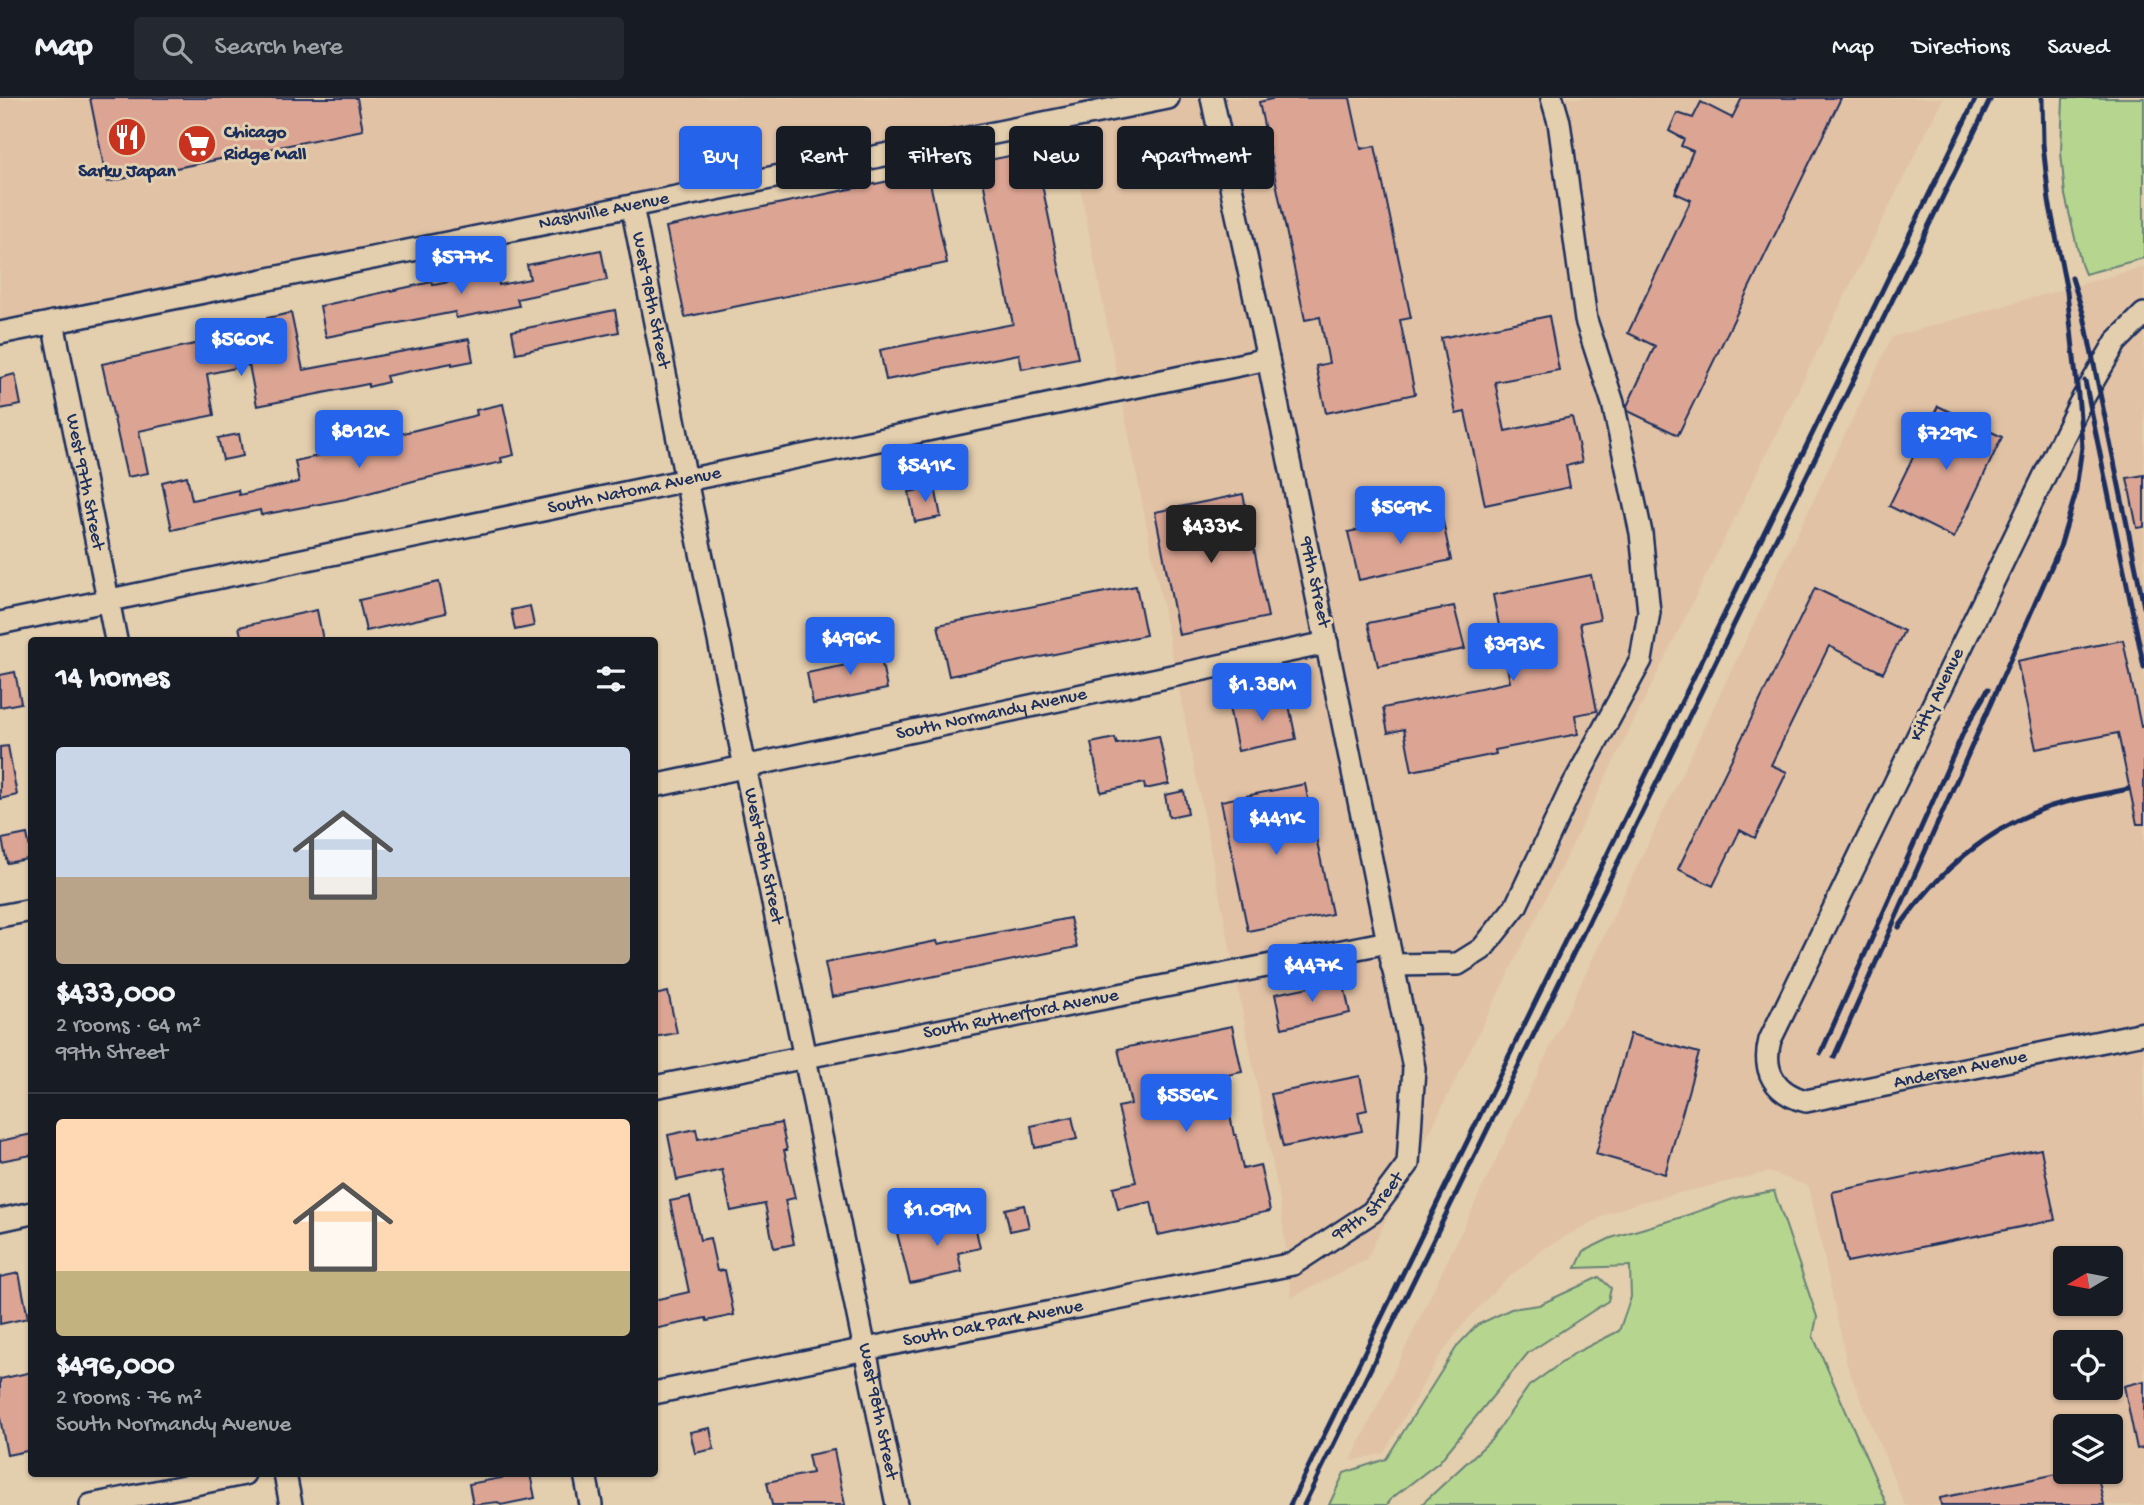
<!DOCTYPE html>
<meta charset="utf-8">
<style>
:root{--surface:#171b24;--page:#242831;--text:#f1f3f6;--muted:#9ea1a6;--line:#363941;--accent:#2563eb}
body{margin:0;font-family:"Gochi Hand",sans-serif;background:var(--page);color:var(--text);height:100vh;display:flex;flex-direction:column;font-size:26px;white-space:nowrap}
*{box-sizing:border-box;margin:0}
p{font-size:23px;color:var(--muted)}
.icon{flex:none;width:38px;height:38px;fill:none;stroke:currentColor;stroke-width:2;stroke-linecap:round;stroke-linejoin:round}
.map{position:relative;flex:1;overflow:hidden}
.drawer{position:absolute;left:28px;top:539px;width:630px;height:840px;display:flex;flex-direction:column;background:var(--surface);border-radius:7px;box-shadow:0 2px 5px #0004}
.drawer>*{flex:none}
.banner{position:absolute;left:679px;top:28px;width:665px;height:63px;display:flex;gap:14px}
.needle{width:46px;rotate:260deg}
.fabs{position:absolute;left:2053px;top:1148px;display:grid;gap:14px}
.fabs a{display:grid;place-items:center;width:70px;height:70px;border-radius:7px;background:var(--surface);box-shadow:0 2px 5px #0004;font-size:35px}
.price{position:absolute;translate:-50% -60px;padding:0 16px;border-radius:7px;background:var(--accent);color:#fff;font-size:23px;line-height:46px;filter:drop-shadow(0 2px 4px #0008)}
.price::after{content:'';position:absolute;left:50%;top:42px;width:21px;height:16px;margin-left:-10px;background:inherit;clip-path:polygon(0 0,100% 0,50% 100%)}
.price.selected{background:#222;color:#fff}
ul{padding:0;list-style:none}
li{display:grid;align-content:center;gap:14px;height:371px;padding:0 28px}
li+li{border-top:2px solid var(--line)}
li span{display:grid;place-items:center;height:217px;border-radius:7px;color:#555}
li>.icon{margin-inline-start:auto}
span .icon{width:126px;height:126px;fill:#fffc;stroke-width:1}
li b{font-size:30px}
h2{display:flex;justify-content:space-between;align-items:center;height:84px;padding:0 28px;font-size:30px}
.chip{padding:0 24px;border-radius:7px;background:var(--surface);box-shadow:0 2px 5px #0004;font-size:24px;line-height:63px}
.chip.selected{background:var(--accent);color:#fff}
header{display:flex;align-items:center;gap:42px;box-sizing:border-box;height:98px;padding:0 35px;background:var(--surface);border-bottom:2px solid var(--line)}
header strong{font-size:33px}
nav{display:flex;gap:38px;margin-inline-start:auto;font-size:24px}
.search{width:490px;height:63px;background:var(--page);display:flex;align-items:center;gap:18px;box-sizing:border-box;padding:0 24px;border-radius:7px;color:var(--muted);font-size:26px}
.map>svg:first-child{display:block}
.built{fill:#e1c2a5;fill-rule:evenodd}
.green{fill:#b6d690;stroke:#688277;stroke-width:2}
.building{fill:#dca593;stroke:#1b2f5e;stroke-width:2}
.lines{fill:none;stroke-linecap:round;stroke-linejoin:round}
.minor-casing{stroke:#1b2f5e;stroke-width:26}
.minor{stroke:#e3cead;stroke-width:21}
.rail{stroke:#1b2f5e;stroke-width:5}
.labels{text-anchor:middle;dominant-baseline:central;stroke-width:6;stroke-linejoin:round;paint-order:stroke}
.poi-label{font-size:19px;font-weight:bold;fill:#1b2f5e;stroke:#e3cead;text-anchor:start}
.street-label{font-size:19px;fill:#1b2f5e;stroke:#e3cead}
</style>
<header>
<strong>Map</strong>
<div class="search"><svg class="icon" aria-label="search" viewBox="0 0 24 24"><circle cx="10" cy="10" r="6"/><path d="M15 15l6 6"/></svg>Search here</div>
<nav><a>Map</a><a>Directions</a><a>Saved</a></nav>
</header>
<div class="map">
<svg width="2144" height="1407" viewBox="0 0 2144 1407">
<rect width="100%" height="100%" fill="#e3cead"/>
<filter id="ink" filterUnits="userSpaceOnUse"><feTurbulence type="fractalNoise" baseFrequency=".0143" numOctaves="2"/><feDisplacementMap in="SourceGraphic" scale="14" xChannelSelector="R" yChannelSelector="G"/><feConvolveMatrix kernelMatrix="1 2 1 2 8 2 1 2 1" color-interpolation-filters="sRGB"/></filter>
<g filter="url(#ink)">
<!-- built -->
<path class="built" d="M0,0H1943L1366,1162L1292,1199L1280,1103L1065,13L0,226Z
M2144,169V1407H1905L1848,1270L1809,1088L1769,1074L1640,1104L1609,1115L1546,1149L1502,1185L1464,1225L1437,1262L1384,1355L1351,1363L1892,239ZM2065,1160H2110V1206H2065ZM2065,1244H2110V1290H2065ZM2065,1328H2110V1374H2065Z"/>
<!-- green -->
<path class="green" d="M2063,0H2144V160L2085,176L2081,166L2065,97L2061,54Z
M1774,1093L1817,1219L1813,1238L1887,1407H1421L1491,1342L1529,1288L1575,1255L1619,1233L1631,1199L1630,1168L1576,1170L1584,1153L1611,1140L1682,1119L1739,1099Z
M1599,1179L1611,1190L1608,1203L1528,1255L1439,1364L1392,1400L1387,1407H1329L1344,1375L1386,1361L1458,1247L1477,1227L1511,1211L1539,1207Z"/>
<!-- building -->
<path class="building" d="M90,0H357L363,32L107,84Z
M1276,0H1350L1361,51L1375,48L1411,220L1400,222L1415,296L1326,315L1316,268L1329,265L1320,219L1305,222L1259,4Z
M1742,0H1841L1678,337L1628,313L1627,308L1655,248L1628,235L1691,102L1675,95L1693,53L1681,48L1684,41L1669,33L1677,15L1693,20L1701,4L1732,20Z
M1035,53L1078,260L1022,271L1019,256L886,282L880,252L1013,226L979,64Z
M928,75L947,165L685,219L666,129Z
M601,152L607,182L517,201L519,208L456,220L455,214L326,239L320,208L432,184L433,187L497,175L499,187L530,181L527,167Z
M615,212L619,234L516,255L512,233Z
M291,215L303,272L469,241L473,263L452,267V265L386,278L388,284L368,289V286L257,308L249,267L207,276L214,317L139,333L148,375L127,379L102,266L223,240L222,235L268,226L267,220Z
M1549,218L1559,272L1495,284L1505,333L1572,319L1582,364L1566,368L1570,389L1485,407L1465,314L1456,316L1441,240Z
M15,276L21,307L0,311V280Z
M503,306L514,357L501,360L502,364L417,382L346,401L261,417L260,412L172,432L162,384L187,378L192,402L238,392L239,397L299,384L295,363L336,354V352L384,342L383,340L477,317L476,312Z
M1938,308L2002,339L1954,440L1889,408Z
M239,336L243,358L223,362L218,340Z
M2144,377V429L2137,430L2127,380Z
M935,389L941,419L915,424L909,394Z
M1243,396L1268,519L1179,537L1155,414Z
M1441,414L1451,462L1359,482L1348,434Z
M1591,477L1600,521L1580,525L1597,613L1575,617L1578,636L1495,652L1496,656L1412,673L1404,631L1388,635L1383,610L1510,584L1493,497Z
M439,484L446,515L366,533L359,502Z
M1136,488L1146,537L949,578L938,527Z
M1815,490L1904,533L1883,575L1829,548L1771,667L1787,674L1755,740L1740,732L1713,788L1678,771Z
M530,508L534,528L515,532L511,512Z
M1454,508L1465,551L1378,568L1368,525Z
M317,512L323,542H242L239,529Z
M2123,542L2141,629L2144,628V726H2137L2118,635L2036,651L2017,563Z
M878,545L887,591L813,606L807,575L856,565L853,550Z
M15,574L21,605L0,609V577Z
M1287,597L1296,641L1238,653L1229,609Z
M1159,638L1169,686L1145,691L1144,685L1101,694L1091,645L1115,640L1117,646Z
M8,648L17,697L0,701V649Z
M1305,686L1332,816L1248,833L1221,703Z
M1184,693L1188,715L1169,719L1165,697Z
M27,736L32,760L7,765L2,741Z
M1070,820L1077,849L832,899L825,865L937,843L938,846Z
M1343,882L1350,915L1282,930L1275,896Z
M668,894L677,935L654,939V897Z
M1232,928L1242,974L1222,978L1234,1037H1236L1243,1071L1260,1067L1270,1113L1158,1137L1151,1104L1118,1111L1113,1089L1136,1084L1118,1009L1131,1006L1118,951Z
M1630,936L1699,955L1665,1076L1596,1056Z
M1360,978L1367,1012L1358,1014L1362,1033L1283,1049L1271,996Z
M1072,1019L1077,1041L1035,1050L1031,1028Z
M781,1025L787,1052H784L795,1100L785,1102L794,1146L774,1150L765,1106L731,1113L722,1072L677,1082L668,1037L696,1031L698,1041Z
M32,1036V1057L0,1063V1043Z
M2041,1051L2055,1122L1847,1164L1832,1094Z
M690,1099L700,1142L710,1140L717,1173L725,1172L734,1217L707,1223L706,1220L654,1231V1202L689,1194L670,1103Z
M1024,1107L1029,1129L1010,1133L1005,1111Z
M973,1118L980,1150L958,1155L962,1174L910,1185L897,1135Z
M19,1175L28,1220L0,1226V1179Z
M32,1274V1352L7,1357L0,1320V1281Z
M2144,1283V1350L2137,1351L2124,1288Z
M710,1330L714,1351L695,1355L690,1334Z
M834,1352L845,1407H772L767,1384L812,1375L808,1357Z
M2067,1374H2097L2104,1407H1941L1940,1400Z
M522,1376H530L535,1400L501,1407L498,1404L473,1407L469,1386Z"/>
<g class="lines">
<!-- minor casing -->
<g class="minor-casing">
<g id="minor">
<path id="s1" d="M632,108L686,382L897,1407"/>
<path id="s2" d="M2144,216L2116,244L2079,307L1770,942C1762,972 1774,995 1806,1003L2144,935"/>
<path id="s3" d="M53,224L116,542"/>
<path id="s4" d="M0,235L1168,0"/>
<path id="s5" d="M0,525L1268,261"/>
<path id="s6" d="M654,688L1327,545"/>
<path d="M0,818L32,812"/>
<path d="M1392,867L1458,866L1482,851L1516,808L1570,693L1641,562L1649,514L1641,435L1613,305L1586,222L1559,24L1552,0"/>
<path id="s7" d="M654,989L1388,844"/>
<path d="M0,1122L32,1115"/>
<path id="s8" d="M654,1295L866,1251L1293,1166L1372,1114L1408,1066L1414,970L1268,261L1212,0"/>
<path d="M285,1376L291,1407"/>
<path d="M585,1376L591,1407"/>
<path d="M91,1407L244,1376"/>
</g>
</g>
<!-- minor -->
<use href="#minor" class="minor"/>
<!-- rail -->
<path class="rail" d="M2072,180L2084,218L2144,509
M2085,283L2144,569
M1899,829C1936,777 1983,734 2043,711C2070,701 2100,697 2128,691
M1821,955L1964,633L1988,591
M1834,959L2060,449L2075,398L2082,349L2079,307L2067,194L2049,103L2043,46L2042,0
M1290,1407L1976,0
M1304,1407L1991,0"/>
</g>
</g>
<!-- icons -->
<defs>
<g id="restaurant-disc" transform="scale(2.0125)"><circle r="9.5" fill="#c8321e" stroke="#e3cead"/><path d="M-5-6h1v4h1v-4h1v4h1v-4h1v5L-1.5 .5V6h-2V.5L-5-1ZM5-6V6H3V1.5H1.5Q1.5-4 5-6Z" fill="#fff"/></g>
<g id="supermarket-disc" transform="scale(2.0125)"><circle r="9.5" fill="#c8321e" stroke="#e3cead"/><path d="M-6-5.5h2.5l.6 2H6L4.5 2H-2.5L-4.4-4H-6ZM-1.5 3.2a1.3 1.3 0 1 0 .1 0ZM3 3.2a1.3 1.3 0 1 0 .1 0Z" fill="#fff"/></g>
</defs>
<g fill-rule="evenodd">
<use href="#restaurant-disc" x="127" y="39"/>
<use href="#supermarket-disc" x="197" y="46"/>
</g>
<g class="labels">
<!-- poi labels -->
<g class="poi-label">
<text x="224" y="35">Chicago<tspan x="224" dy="22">Ridge Mall</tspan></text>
<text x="127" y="74" text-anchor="middle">Sarku Japan</text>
</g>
<!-- street labels -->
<g class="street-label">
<text stroke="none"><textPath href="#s4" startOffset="616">Nashville Avenue</textPath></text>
<text stroke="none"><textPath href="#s1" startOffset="96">West 98th Street</textPath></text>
<text stroke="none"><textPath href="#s3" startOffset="163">West 97th Street</textPath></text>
<text stroke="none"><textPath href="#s5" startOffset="648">South Natoma Avenue</textPath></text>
<text transform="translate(1314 484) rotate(78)">99th Street</text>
<text transform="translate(1938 597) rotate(-64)">Kitty Avenue</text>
<text stroke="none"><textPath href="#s6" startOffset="345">South Normandy Avenue</textPath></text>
<text stroke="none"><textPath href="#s1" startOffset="663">West 98th Street</textPath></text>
<text stroke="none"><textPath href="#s7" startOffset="374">South Rutherford Avenue</textPath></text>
<text stroke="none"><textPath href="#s2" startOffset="1057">Andersen Avenue</textPath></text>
<text stroke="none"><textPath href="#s8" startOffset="747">99th Street</textPath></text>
<text stroke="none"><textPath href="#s8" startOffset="346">South Oak Park Avenue</textPath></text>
<text stroke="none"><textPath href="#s1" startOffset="1230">West 98th Street</textPath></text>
</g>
</g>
</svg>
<div class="fabs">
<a><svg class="needle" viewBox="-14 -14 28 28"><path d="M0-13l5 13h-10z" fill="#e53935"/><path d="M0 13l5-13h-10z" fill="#9ea1a6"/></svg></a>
<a><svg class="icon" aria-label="locate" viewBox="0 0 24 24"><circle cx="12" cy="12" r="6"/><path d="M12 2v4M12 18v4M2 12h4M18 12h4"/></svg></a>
<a><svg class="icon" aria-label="layers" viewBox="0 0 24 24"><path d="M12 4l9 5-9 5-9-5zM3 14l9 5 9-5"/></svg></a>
</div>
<b class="price" style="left:461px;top:198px">$577K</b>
<b class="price" style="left:241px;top:280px">$560K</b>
<b class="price" style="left:359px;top:372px">$812K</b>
<b class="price" style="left:1946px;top:374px">$729K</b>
<b class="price" style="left:925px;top:406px">$541K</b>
<b class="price" style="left:1400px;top:448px">$569K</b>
<b class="price selected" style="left:1211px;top:467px">$433K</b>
<b class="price" style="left:850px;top:579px">$496K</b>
<b class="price" style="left:1513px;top:585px">$393K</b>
<b class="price" style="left:1262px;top:625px">$1.38M</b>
<b class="price" style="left:1276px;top:759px">$441K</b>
<b class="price" style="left:1312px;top:906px">$447K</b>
<b class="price" style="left:1186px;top:1036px">$556K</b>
<b class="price" style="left:937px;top:1150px">$1.09M</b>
<div class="banner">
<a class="chip selected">Buy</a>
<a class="chip">Rent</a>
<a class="chip">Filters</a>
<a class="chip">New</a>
<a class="chip">Apartment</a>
</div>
<section class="drawer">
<h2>14 homes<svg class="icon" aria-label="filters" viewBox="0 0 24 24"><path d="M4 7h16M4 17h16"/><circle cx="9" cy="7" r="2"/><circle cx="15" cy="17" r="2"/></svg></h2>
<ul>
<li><span style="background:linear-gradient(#c9d6e8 60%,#b9a48a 0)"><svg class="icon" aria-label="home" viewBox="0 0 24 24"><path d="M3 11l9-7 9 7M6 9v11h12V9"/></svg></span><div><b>$433,000</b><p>2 rooms · 64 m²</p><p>99th Street</p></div></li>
<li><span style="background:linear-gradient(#ffd9b3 70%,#c2b280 0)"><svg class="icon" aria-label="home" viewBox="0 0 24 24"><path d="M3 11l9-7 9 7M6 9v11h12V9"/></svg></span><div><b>$496,000</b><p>2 rooms · 76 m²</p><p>South Normandy Avenue</p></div></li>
</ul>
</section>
</div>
